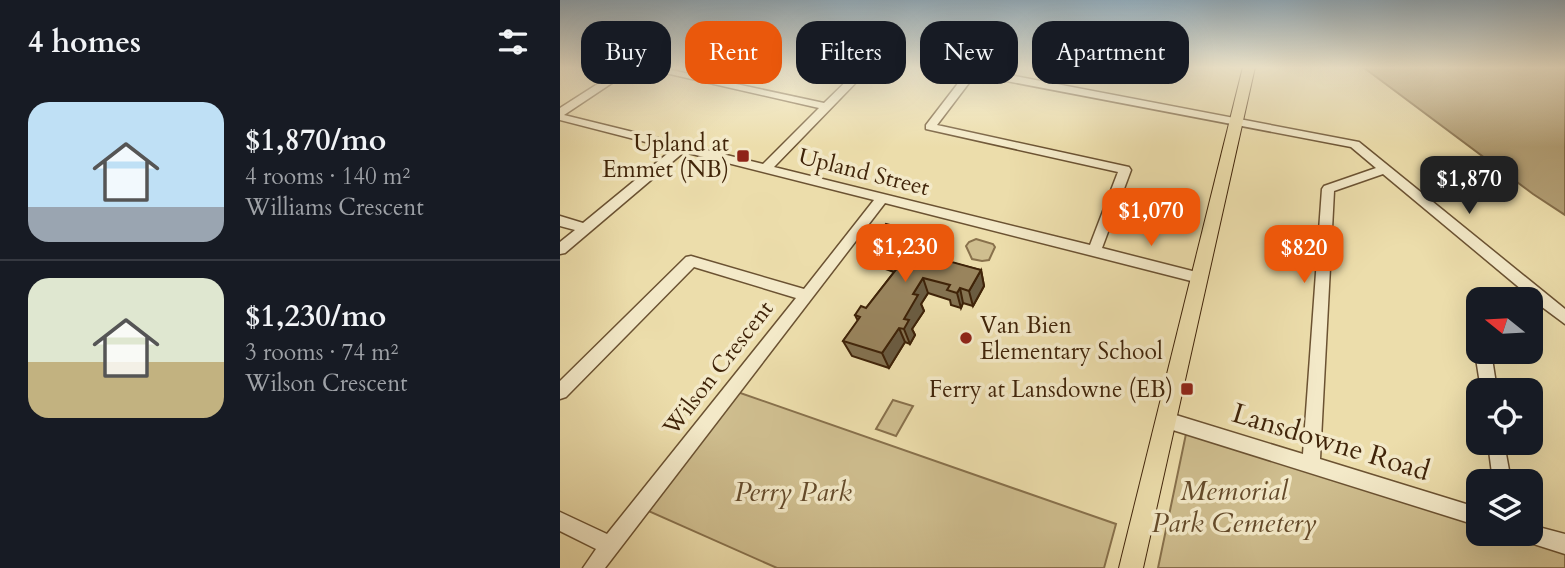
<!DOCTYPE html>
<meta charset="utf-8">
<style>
:root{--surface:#171b24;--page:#242831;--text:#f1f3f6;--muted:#9ea1a6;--line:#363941;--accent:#ea580c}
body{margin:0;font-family:Cardo,serif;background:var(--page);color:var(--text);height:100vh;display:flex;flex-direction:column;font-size:26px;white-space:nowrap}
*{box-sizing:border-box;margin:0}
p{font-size:23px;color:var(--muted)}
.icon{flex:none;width:38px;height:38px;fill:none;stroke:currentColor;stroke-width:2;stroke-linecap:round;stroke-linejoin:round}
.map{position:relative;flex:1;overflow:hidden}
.sheet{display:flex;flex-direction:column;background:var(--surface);width:560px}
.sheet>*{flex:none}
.guide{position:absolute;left:21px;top:21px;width:665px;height:63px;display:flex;gap:14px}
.needle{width:46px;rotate:288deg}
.tools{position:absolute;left:906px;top:287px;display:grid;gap:14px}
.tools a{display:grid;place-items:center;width:77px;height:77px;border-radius:14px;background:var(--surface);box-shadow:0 7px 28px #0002;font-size:35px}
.price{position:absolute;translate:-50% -60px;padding:0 16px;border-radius:14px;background:var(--accent);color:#fff;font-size:23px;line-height:46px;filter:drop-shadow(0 2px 4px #0008)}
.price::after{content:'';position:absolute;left:50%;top:42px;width:21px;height:16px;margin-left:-10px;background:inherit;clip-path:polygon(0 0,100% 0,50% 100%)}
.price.selected{background:#222;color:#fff}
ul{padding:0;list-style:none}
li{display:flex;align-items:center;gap:21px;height:175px;padding:0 28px}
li+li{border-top:2px solid var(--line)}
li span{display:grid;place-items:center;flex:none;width:196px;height:140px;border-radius:21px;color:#555}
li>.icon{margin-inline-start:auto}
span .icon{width:84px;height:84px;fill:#fffc;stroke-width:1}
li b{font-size:30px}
h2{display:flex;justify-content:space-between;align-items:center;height:84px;padding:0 28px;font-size:30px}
.chip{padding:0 24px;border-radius:21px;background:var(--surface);box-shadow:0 7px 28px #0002;font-size:24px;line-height:63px}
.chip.selected{background:var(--accent);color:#fff}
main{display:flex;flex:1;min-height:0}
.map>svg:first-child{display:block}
.green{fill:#cfbe8f;stroke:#88714c;stroke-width:2}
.water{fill:#b29e74;stroke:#846d49;stroke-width:2}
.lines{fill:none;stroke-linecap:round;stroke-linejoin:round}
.minor-casing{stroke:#6b5232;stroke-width:3}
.major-casing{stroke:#402409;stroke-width:2}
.minor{fill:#f3e9c8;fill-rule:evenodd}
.major{fill:#ecddab;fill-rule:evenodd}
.wall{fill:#847250;stroke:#402409;stroke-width:2}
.shaded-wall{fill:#6b5c41;stroke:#402409;stroke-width:2}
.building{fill:#99845d;stroke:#402409;stroke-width:2}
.poi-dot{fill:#8f2418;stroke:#f3e9c8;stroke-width:2.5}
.labels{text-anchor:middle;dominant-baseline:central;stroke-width:7;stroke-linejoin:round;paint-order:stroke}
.poi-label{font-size:23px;fill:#402409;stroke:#f3e9c8;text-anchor:end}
.street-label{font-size:23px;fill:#402409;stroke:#f3e9c8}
.near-street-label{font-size:28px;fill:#402409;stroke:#f3e9c8}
.near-park-label{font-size:28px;font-style:italic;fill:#644a2a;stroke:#f3e9c8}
</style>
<main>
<section class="sheet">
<h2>4 homes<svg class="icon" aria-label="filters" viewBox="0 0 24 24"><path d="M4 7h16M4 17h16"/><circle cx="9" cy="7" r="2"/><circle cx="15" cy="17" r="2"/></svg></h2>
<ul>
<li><span style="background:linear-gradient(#bfe0f5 75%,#9aa5b1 0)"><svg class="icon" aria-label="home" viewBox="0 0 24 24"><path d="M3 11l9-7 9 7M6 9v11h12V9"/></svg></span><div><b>$1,870/mo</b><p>4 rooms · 140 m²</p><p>Williams Crescent</p></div></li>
<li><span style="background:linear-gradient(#dfe7d0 60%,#c2b280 0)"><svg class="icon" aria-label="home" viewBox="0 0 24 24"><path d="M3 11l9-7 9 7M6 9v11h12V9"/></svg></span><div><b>$1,230/mo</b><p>3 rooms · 74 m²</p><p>Wilson Crescent</p></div></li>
</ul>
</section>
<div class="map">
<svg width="1005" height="568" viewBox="0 0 1005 568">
<rect width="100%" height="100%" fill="#ecddab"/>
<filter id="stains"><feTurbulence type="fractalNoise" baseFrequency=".00286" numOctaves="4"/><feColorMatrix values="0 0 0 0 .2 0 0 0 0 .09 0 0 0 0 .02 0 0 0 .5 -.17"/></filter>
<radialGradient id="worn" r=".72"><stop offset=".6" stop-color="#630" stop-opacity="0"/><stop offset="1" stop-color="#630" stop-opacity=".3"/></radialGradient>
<!-- green -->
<path class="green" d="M416,239L433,244L435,247L429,260L422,261L412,259L406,246L409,242Z
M166,388L556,524L544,568H217L75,505Z
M333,400L353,406L336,436L316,429Z
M627,429L919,521V534H967L1005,543V568H598Z"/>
<!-- water -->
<path class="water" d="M803,67H1005V215L973,194Z"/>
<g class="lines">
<!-- minor casing -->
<g class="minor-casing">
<path id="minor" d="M64,67H76L4,115L203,164L259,108L79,67H97L264,103L301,67H311L214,167L530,245L558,172L366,129V125L406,73L386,67L413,68L799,142L1005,309V324L970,298L948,299L950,295L961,289L823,174L774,191L760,459L919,508V526L600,426L598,420L600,414L606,412L743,454L762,189L764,186L816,168L791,147L415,75L377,125L569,167L571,170L542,248L644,274L646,278L644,282L639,283L325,203L45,568H23L36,549L0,531V512L47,534L236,298L134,267L6,397L0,399V381L126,257L131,256L244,289L314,200L124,152L5,253L0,254V242L15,230L0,226V216L23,223L113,149L0,120V108Z
M919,312V326L914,324L912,320L914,314Z
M918,347L919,352H931L937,390H921L915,352Z
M928,443H944L951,481H933Z
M971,525L1005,534V554L964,541L962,534H971Z"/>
</g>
<!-- major casing -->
<g class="major-casing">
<path id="major" d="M683,67H695L583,568H559Z"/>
</g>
<!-- minor -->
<use href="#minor" class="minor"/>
<!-- major -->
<use href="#major" class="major"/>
</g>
<!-- wall -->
<path class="wall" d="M307,250L392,256L389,262L421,270L424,286L413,306L403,303L401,308L391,305L390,300L368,293L361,304L364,311L352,329L355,335L350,344L345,342L329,368L292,356L283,341L298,321L295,315L306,308L334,272L314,265Z"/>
<!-- shaded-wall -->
<path class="shaded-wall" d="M388,240L392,256L381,274L377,258Z
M421,270L424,286L413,306L409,291Z
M363,278L368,293L361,304L364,311L352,329L355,335L350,344L344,329V319L353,294Z
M400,288L403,303L401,308L397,293Z
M339,328L345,342L329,368L322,353Z"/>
<!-- building -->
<path class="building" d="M326,224L388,240L377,258L421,270L409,291L400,288L397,293L387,290L390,285L363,278L353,294L358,295L344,319L349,320L344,329L339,328L322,353L283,341L300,317L295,315L301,306L306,308L342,262L307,250Z"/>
<!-- sky -->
<linearGradient id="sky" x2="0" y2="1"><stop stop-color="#92abba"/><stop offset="0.46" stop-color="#f6f0d9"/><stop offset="1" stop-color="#f6f0d9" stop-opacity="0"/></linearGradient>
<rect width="1005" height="147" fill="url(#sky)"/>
<!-- markers -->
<g class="poi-dot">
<rect x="176" y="149" width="14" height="14" rx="3.5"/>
<circle cx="406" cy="338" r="7"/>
<rect x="620" y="382" width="14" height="14" rx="3.5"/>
</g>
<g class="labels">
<!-- poi labels -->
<g class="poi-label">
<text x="169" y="143">Upland at<tspan x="169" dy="26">Emmet (NB)</tspan></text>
<text x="420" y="325" text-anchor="start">Van Bien<tspan x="420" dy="26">Elementary School</tspan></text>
<text x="613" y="389">Ferry at Lansdowne (EB)</text>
</g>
<!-- street labels -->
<g class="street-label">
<text transform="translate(304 172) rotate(14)">Upland Street</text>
<text transform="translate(158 368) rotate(-52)">Wilson Crescent</text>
</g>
<!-- near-street labels -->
<g class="near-street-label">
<text transform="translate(771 442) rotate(17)">Lansdowne Road</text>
</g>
<!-- near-park labels -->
<g class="near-park-label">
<text x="674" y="491">Memorial<tspan x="674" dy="32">Park Cemetery</tspan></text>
<text x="233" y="492">Perry Park</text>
</g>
</g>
<rect width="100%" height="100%" filter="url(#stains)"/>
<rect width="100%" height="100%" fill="url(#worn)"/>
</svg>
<div class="tools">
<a><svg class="needle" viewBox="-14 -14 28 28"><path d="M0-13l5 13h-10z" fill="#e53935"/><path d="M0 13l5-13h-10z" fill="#9ea1a6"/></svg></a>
<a><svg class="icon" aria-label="locate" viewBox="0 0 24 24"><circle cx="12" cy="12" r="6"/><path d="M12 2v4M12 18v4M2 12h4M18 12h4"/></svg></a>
<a><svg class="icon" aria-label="layers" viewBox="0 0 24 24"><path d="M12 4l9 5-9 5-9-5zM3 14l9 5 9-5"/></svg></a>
</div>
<b class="price selected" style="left:909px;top:216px">$1,870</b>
<b class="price" style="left:591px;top:248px">$1,070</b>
<b class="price" style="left:345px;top:284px">$1,230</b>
<b class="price" style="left:744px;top:285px">$820</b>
<div class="guide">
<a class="chip">Buy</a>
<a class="chip selected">Rent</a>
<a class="chip">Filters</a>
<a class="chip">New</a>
<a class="chip">Apartment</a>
</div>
</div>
</main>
